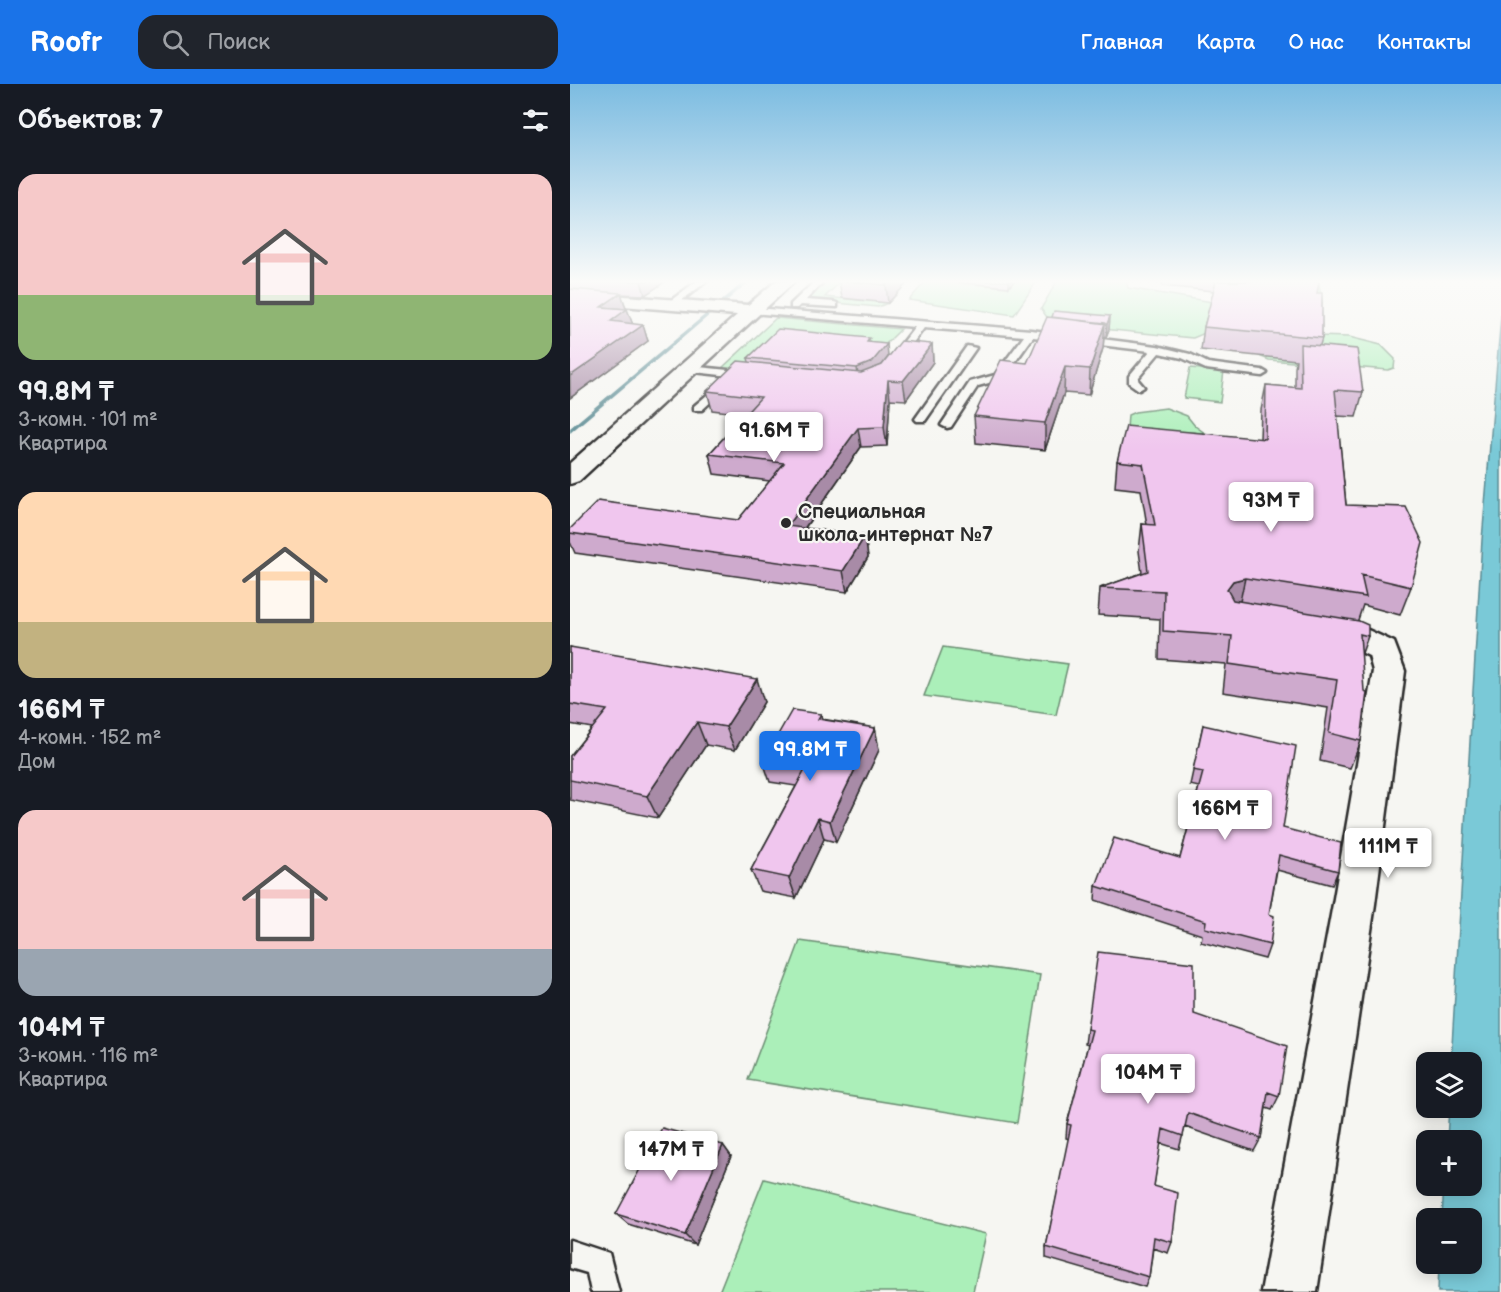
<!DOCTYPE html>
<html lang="ru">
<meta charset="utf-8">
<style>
:root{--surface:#171b24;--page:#20242c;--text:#f1f3f6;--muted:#9ea1a6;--accent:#1a73e8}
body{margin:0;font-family:"Balsamiq Sans",sans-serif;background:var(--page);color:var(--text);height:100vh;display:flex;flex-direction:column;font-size:22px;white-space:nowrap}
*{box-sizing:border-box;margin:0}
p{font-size:20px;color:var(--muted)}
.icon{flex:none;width:33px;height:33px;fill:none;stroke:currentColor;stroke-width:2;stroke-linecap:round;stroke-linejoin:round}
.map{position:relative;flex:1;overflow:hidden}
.drawer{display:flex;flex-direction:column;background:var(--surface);width:570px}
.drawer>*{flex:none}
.tools{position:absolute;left:846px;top:968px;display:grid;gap:12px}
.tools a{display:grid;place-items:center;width:66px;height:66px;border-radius:12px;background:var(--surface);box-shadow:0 3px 15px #0003;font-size:30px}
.price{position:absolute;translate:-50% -51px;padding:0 14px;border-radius:6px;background:#fff;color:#222;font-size:20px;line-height:39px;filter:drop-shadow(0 2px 3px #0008)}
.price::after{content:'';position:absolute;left:50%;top:36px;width:18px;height:14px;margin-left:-9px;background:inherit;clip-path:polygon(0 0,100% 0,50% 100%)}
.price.current{background:var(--accent);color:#fff}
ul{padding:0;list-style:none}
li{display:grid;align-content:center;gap:12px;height:318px;padding:0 18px}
li span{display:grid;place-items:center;height:186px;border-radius:18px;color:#555}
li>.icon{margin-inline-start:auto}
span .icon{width:108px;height:108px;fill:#fffc;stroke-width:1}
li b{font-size:26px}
h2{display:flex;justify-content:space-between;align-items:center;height:72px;padding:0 18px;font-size:26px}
header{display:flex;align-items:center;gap:36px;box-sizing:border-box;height:84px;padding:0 30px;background:var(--accent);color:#fff}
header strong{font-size:28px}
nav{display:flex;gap:33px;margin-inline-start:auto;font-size:21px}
.search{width:420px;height:54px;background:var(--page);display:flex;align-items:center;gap:15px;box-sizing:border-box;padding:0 21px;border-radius:18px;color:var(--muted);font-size:22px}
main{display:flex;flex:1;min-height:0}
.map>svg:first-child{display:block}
.green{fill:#abefb9;stroke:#6b8d72;stroke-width:1.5}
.water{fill:#7ac9d7;stroke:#5a8a92;stroke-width:1.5}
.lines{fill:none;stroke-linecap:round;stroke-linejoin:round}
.stream{fill:#5a8a92;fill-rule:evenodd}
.lane-casing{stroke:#2b2b2b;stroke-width:5}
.street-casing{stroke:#2b2b2b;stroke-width:5}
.secondary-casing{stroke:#2b2b2b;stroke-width:5}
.lane{fill:#f6f6f2;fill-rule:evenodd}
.street{fill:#f6f6f2;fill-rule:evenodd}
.secondary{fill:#f6f6f2;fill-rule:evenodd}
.wall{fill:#ceaacd;stroke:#2b2b2b;stroke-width:1.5}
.shaded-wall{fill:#a88ba7;stroke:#2b2b2b;stroke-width:1.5}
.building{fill:#f0c6ee;stroke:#2b2b2b;stroke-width:1.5}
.poi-dot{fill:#2b2b2b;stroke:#f6f6f2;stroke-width:2}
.labels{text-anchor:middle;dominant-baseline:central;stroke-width:4.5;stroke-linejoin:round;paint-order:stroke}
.poi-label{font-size:20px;font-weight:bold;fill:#2b2b2b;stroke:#f6f6f2;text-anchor:start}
</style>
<header>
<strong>Roofr</strong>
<div class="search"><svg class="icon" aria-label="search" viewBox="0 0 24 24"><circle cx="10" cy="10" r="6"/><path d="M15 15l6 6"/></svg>Поиск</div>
<nav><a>Главная</a><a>Карта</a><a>О нас</a><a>Контакты</a></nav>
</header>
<main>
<section class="drawer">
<h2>Объектов: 7<svg class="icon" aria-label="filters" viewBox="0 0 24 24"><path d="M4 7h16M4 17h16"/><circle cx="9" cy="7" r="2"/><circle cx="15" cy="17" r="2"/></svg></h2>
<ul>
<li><span style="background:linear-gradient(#f6c9c9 65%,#8fb573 0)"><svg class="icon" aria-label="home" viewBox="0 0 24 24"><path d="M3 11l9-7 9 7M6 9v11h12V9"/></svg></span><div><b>99.8M ₸</b><p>3-комн. · 101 m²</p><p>Квартира</p></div></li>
<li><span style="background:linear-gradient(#ffd9b3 70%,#c2b280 0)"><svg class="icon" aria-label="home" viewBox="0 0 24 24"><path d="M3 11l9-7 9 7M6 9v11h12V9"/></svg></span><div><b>166M ₸</b><p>4-комн. · 152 m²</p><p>Дом</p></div></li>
<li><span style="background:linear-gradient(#f6c9c9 75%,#9aa5b1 0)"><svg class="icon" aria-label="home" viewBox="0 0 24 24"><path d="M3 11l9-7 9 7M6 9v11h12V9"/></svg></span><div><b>104M ₸</b><p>3-комн. · 116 m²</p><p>Квартира</p></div></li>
</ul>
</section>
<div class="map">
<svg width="931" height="1208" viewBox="0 0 931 1208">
<rect width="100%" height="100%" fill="#f6f6f2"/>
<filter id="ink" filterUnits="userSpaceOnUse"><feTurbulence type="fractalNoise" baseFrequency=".0167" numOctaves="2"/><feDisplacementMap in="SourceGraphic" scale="12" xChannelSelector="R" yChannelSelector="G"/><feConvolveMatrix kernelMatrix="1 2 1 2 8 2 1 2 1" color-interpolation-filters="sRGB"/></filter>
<g filter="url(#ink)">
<!-- green -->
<path class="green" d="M258,197H271L255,213L318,219L308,223L234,216Z
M356,197L439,203L444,197H467L444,231L339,216Z
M487,197H556L558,204L643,218L635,249L623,254L482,240L471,225Z
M727,198L749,199L752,218L747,252L779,253L811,261L825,275L824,284L818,286L699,276L689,272L696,223Z
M206,234L331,245L277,298L151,285Z
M620,284L654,287L650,318L614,314Z
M596,324L617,332L625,342L635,349L557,345L558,331L565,328Z
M373,563L498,580L486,631L354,612Z
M230,857L470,891L447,1039L178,996Z
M194,1095L416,1150L403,1208H149Z"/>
<!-- water -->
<path class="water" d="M931,231V1208H868L869,1179H902V1134H872L874,1101H902V1056H877L879,1023H902V978H881L912,456Z"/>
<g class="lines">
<!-- stream -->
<path class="stream" d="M175,197H180L0,349V344Z"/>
<!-- lane casing -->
<g class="lane-casing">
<path id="lane" d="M127,197H137L102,224H96V220Z
M245,197H254L236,216L264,218L267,219V223L230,221L227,224H221V220Z
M184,224L461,246L587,262L620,270L638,279L692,286L697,289L692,292L636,285L612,274L589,269L569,293L568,296L574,303L569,306L559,299V292L580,267L463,253L433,295L408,302L381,343L377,344L371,341L400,298L425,291L454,252L354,244L330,276L326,277L321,274L345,243L181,229L179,227Z
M397,262L406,264L355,337H347L345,335Z
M119,282L178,288L183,291L178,294L115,287L114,285Z
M155,296L159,297V301L132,326H124V322Z
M0,1156L39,1169L49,1208H21L17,1189L0,1184Z"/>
</g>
<!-- street casing -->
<g class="street-casing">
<path id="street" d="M752,537L798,546L824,558L835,587L805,820L747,1208H691L763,820L803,587L799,572L779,562L741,554L737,547L741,540Z"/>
</g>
<!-- secondary casing -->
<g class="secondary-casing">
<path id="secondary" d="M206,197H225L9,397L0,400V379L167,231L0,218V208L178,221Z"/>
</g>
<!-- lane -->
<use href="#lane" class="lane"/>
<!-- street -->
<use href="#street" class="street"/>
<!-- secondary -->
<use href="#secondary" class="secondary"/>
</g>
<!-- wall -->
<path class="wall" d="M0,197H96L75,211L51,210L62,239L78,257L0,314Z
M269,197H339L318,219L272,214Z
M377,197H444L439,203Z
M593,197H749L747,209L752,254L750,261L793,308L786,333L767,332L776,421L841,503L830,531L793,521L788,536L798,552L791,572V657L780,684L750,677L758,624L653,608L656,580L589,575L590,535L528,531L530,504L572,489L569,467L572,440L577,441L571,406L545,403L547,377L690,355L691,326L696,301L725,304V284L726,276L631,266L634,243L644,207L592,202Z
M540,232L539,245L536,253H534L533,264L519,311L494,309L475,366L406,359L404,332L457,279L482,233Z
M300,258L318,273L362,260L363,278L336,316L320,315L317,362L291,363L235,444L295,452L298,473L277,508L5,469L0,458V445L168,436L200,397L144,390L139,370L175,330L142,326L137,307L179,278L178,274Z
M0,563L194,618L165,666L136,661L88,734L0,716V672L22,644L0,640Z
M251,630L252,635L305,644L309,666L266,758L254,755L226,814L190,807L181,786L226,702L200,698L193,677Z
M633,641L713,744L768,787L762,801L707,786L699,830L700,861L695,875L631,858L632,851L525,816L526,802L610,774L629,703L620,701Z
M624,930L709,1012L702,1026L696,1024L691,1054L684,1067L615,1043L609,1065L590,1059L584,1102L602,1158L598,1169L583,1164L579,1193L575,1203L476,1174V1163L499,1055L496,1054L497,1040L518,961L515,960L517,945Z
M153,1061L161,1072L125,1161L58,1140L46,1130Z"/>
<!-- shaded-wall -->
<path class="shaded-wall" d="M71,197H96L75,211Z
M320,197H339L318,219L316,201Z
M439,197H444L439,203Z
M51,209L56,225L31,223Z
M57,225L63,241L41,237Z
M540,232L539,245L536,253L537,240Z
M535,239L533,264L519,311L520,285Z
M73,241L78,257L0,314V292Z
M317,260L318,273L304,292L289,298L287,284Z
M362,260L363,278L336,316L333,297Z
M495,283L494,309L475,366V339Z
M318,296L320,315L317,362L314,343Z
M288,344L291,363L222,462L217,442Z
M295,452L298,473L277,508L273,487Z
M675,494L669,522L657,525V505L663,497Z
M187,595L194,618L165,666L156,643Z
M127,638L136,661L88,734L77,712Z
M305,644L309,666L266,758L260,737Z
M248,734L254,755L226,814L219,794Z
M153,1061L161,1072L125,1161L115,1151Z"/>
<!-- building -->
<path class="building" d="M274,197H320L316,201Z
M646,197H749L747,209H752V254L634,243Z
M0,205L51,209L31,223L57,225L41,237L73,241L0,292Z
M484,227L540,232L537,240L482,233Z
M477,233L535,239L520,285L495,283L475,339L404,332L431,276L457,279Z
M208,245L300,254L297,258L317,260L302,278L287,284L178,274Z
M331,257L362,260L333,297L318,296L314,343L288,344L217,442L295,452L273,487L0,449V445L28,417L168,436L214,379L139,370L191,313L137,307L168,277L291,289L312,281Z
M730,260L787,265L793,308L765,306L776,421L836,423L853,459L841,503L791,491L796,513L675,494L663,497L657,505L663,516L789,537L798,541V552L790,550L794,607L797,608L791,657L759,649L767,596L659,580L662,552L593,547L594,507L530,504L578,487L572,440L585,441L573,380L547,377L556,342L695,355L696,301L731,304Z
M0,563L187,595L156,643L127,638L77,712L0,696V672L37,626L0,620Z
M222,626L251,630L248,635L305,644L260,737L248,734L219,794L181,786L236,684L193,677Z
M633,641L726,662L713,744L771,759L768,787L709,771L699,830L704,832L700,861L635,844L636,837L526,802L544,754L610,774L633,688L623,686Z
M528,868L624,879V930L717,962L709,1012L698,1008L691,1054L618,1029L613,1052L593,1045L584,1102L608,1109L602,1158L584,1153L579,1193L476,1163L501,1041L497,1040L522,946L517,945Z
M92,1044L153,1061L115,1151L46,1130Z"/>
</g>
<!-- sky -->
<linearGradient id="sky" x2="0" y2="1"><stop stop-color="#7cbce1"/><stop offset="0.54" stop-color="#fbfbf9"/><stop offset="1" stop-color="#fbfbf9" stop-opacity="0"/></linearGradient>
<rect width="931" height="366" fill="url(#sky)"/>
<!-- markers -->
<circle class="poi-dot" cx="216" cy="439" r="6"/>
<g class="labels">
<!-- poi labels -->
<g class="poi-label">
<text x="228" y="428">Специальная<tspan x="228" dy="23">школа-интернат №7</tspan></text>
</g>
</g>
</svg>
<div class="tools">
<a><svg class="icon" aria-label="layers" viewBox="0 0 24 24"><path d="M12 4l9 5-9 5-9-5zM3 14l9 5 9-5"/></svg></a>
<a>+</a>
<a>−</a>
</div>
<b class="price" style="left:204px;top:379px">91.6M ₸</b>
<b class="price" style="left:701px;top:449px">93M ₸</b>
<b class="price current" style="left:240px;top:698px">99.8M ₸</b>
<b class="price" style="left:655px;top:757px">166M ₸</b>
<b class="price" style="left:818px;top:795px">111M ₸</b>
<b class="price" style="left:578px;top:1021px">104M ₸</b>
<b class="price" style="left:101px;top:1098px">147M ₸</b>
</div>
</main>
